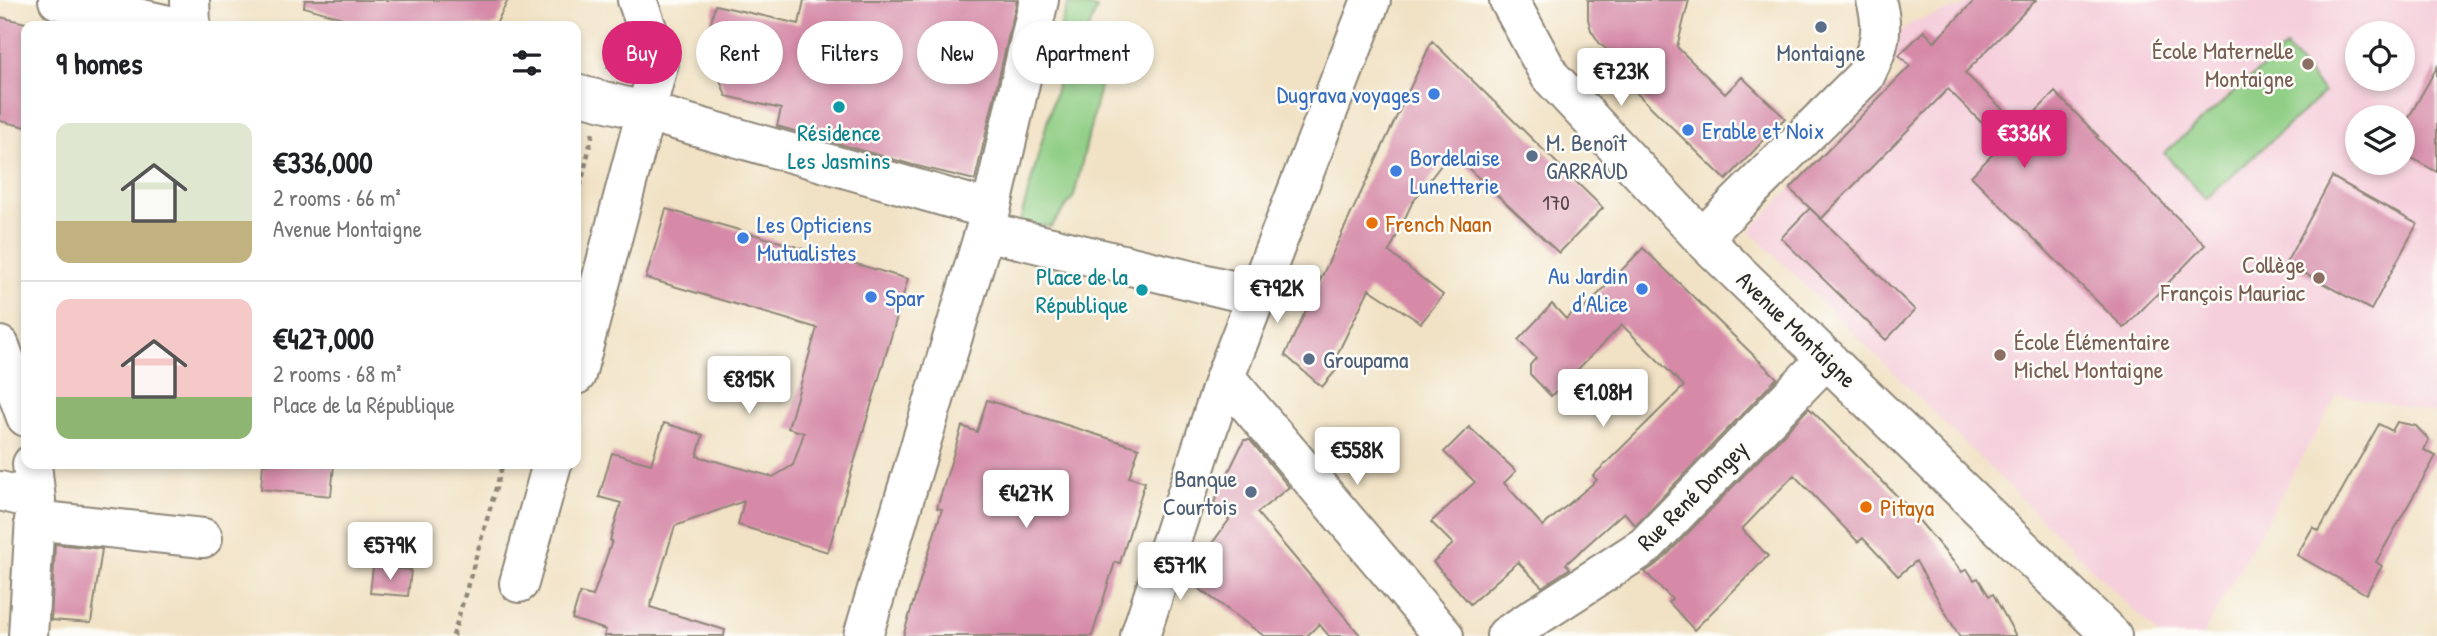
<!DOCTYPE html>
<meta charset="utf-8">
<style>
:root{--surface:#fff;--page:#f6f6f6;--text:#202124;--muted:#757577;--line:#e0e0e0;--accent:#db2777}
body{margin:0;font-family:"Patrick Hand",sans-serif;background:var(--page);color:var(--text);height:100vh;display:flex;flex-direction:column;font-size:26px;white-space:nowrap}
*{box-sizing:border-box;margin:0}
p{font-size:23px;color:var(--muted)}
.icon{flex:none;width:38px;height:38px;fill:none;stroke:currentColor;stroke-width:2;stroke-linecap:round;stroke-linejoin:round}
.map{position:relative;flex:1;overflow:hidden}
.drawer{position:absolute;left:21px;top:21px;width:560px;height:448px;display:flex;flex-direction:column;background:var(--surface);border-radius:14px;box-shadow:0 4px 10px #0003}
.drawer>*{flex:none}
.hud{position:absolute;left:602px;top:21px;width:665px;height:63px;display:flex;gap:14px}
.fabs{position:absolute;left:2345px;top:21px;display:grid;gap:14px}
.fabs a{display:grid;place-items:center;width:70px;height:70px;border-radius:50%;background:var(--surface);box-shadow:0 4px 10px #0003;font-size:35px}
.price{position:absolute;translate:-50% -60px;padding:0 16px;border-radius:7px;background:#fff;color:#222;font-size:23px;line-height:46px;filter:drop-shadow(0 2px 4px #0008)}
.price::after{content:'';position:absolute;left:50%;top:42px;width:21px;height:16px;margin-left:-10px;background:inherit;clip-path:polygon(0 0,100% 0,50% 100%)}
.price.current{background:var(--accent);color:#fff}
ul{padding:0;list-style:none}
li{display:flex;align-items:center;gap:21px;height:175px;padding:0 35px}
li+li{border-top:2px solid var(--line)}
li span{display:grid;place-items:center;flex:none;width:196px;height:140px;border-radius:14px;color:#555}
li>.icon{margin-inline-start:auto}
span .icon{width:84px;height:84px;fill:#fffc;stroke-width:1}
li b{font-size:30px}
h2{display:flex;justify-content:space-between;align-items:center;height:84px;padding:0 35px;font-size:30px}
.pill{padding:0 24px;border-radius:32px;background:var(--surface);box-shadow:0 4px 10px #0003;font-size:24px;line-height:63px}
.pill.current{background:var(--accent);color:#fff}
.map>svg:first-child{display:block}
.built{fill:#f5cfdc;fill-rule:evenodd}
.garden{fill:#90ce85;stroke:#5e7c58;stroke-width:2}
.building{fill:#d68aa8}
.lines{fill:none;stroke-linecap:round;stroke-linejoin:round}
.minor-casing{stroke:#8e8678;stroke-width:42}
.major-casing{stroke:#8e8678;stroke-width:42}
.path{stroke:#8e8678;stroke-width:4.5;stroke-dasharray:5 5;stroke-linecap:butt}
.minor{stroke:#fff;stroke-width:38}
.major{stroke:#fff;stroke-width:38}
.service-dot{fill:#5c6f8a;stroke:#fdfcf7;stroke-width:2.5}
.education-dot{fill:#8d6e63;stroke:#fdfcf7;stroke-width:2.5}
.shop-dot{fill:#3f7fe0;stroke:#fdfcf7;stroke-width:2.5}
.culture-dot{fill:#0f9aa8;stroke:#fdfcf7;stroke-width:2.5}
.food-dot{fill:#e8710a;stroke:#fdfcf7;stroke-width:2.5}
.labels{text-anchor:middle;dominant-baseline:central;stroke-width:5;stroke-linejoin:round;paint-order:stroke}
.number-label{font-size:21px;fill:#56434a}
.education-label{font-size:24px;fill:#785e54;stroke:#fdfcf7;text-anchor:end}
.service-label{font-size:24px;fill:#4e5e75;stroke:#fdfcf7;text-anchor:start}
.shop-label{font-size:24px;fill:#366cbe;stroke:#fdfcf7;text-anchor:start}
.culture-label{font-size:24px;fill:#0d838f;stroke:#fdfcf7}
.food-label{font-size:24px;fill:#c56008;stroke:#fdfcf7;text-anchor:start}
.street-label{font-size:24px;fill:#2b2b2b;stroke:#fdfcf7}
</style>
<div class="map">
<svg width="2437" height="636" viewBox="0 0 2437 636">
<rect width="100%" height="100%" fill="#fdfcf7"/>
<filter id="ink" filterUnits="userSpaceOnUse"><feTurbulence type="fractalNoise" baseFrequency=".0143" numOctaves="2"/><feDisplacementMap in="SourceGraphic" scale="14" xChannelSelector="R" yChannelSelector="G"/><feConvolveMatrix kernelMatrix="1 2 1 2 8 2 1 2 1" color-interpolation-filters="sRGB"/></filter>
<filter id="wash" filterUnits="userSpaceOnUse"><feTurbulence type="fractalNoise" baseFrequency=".00686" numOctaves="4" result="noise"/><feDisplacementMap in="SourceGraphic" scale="28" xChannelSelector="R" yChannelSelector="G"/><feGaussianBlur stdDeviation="1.57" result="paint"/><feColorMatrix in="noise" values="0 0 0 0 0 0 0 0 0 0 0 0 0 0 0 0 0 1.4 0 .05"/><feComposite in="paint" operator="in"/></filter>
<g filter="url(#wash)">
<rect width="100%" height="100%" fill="#f1e2c5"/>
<!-- built -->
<path class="built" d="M1964,0H2437V414L2338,394L2202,636H2160L1750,231L1903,73L1888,54L1891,40L1912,22L1965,6ZM2357,33H2403V79H2357ZM2357,117H2403V163H2357Z"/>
<!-- garden -->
<path class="garden" d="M1068,4L1097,8L1079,53L1101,82L1074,196L1051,227L1020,222L1057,86L1051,57Z
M2286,47L2324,93L2206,199L2164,153Z"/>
<g id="blocks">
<!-- building -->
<path class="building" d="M305,0H508L495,26H371L304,7Z
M804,0H1017L975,180L913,165L777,126L781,109L726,96L715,66L720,46L706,43L715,5L799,24Z
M1588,0H1689L1677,47L1725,94L1742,77L1785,118L1726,180L1618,75L1621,61L1600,44L1591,30L1588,19Z
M1975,0H2036L1965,73L2021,127L2055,92L2098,136L2096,137L2205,245L2124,328L1971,176L2003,144L1948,89L1821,219L1790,189L1910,66L1899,55L1924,31L1934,42Z
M0,17L26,23V127L0,121Z
M1432,41L1603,208L1559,253L1451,152L1412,203L1389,252L1443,295L1421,323L1369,289L1333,363L1338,368L1322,387L1285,355Z
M2437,67V172L2403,153V128Z
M2332,177L2417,224L2371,310L2286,263Z
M1810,208L1915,310L1886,340L1781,238Z
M666,209L908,279L828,552L738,525L744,501L675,526L650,607L725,630L724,636H604L606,630L572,619L580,593L593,596L612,541L610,540L621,503L599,497L612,453L651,464L664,423L703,435L697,456L773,477L793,465L804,433L788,428L817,328L646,278Z
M1643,248L1777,378L1635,525L1624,512L1566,564L1570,568L1542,587L1518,562L1470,604L1433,562L1453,544L1431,522L1475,482L1444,452L1469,427L1516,471L1504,483L1543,526L1597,480L1593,476L1684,386L1622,325L1551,396L1530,374V365L1536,358L1518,340L1552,304L1566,319L1574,311L1578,315Z
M987,400L1139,448L1129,477L1145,482L1120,563L1115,562L1092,636H903L942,509L937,508L962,426L977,432Z
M1809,408L1906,505L1962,572L1967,569L1974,580L1978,578L1989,596L1993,594L2016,636H1959L1916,561L1898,576L1863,538L1858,542L1794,475L1742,529L1768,556L1694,630L1669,602L1672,599L1645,572L1661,561Z
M2397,422L2416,426L2429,440L2424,450L2436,456L2376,562L2382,566L2366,594L2297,555L2313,527L2319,531L2379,424L2392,431Z
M1244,440H1250L1289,487L1257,513L1361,636H1329L1319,624L1307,636H1264L1186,579L1229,520L1214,502Z
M263,464H334L331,496L261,489Z
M55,544L102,549L91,623L51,620Z
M373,567L411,570L408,596L370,593Z"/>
</g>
</g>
<g filter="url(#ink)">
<use href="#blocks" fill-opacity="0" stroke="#8e8678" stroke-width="2"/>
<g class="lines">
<!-- minor casing -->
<g class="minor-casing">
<path id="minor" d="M58,0L173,26
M190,0L191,26
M576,94L647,112L991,210
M985,231L1256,296
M1702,238L1865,76C1879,48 1885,31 1876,0
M0,346L26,417
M576,375L659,62L637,0
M1225,377L1444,636
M0,491L36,500
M34,520L203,538
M519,583L552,464
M28,636L36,500L32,464
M863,636L991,210L1039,0
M1140,636L1225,377L1371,0
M1506,636L1645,546L1827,358"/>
</g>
<!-- major casing -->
<g class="major-casing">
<path id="major" d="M1509,0L1550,76L1702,238L2112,636"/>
</g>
<!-- path -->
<path class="path" d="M608,69L615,43
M576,206L593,132
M453,636L503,464"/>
<!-- minor -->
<use href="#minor" class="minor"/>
<!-- major -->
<use href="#major" class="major"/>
</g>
</g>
<!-- markers -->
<g class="service-dot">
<circle cx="1821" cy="27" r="7"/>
<circle cx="1532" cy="156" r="7"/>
<circle cx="1309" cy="359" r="7"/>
<circle cx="1251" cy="492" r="7"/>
</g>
<g class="education-dot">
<circle cx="2308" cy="64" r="7"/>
<circle cx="2319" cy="278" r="7"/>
<circle cx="2000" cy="355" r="7"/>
</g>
<g class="shop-dot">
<circle cx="1434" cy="94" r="7"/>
<circle cx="1688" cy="130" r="7"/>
<circle cx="1396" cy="171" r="7"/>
<circle cx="743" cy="238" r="7"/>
<circle cx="1642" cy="289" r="7"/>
<circle cx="871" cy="297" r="7"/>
</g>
<g class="culture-dot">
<circle cx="839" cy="107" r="7"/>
<circle cx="1142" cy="290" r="7"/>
</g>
<g class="food-dot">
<circle cx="1372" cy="223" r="7"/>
<circle cx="1866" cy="507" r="7"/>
</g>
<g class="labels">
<!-- number labels -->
<g class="number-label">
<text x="1556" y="202">170</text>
</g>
<!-- education labels -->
<g class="education-label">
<text x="2294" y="50">École Maternelle<tspan x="2294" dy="28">Montaigne</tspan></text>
<text x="2305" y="264">Collège<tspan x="2305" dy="28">François Mauriac</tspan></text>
<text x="2014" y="341" text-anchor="start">École Élémentaire<tspan x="2014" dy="28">Michel Montaigne</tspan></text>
</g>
<!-- service labels -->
<g class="service-label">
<text x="1821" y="52" text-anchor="middle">Montaigne</text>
<text x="1546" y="142">M. Benoît<tspan x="1546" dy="28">GARRAUD</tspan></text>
<text x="1323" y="359">Groupama</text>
<text x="1237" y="478" text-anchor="end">Banque<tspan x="1237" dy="28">Courtois</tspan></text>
</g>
<!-- shop labels -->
<g class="shop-label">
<text x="1420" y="94" text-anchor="end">Dugrava voyages</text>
<text x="1702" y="130">Erable et Noix</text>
<text x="1410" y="157">Bordelaise<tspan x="1410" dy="28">Lunetterie</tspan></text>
<text x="757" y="224">Les Opticiens<tspan x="757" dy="28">Mutualistes</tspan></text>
<text x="1628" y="275" text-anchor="end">Au Jardin<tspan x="1628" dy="28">d'Alice</tspan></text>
<text x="885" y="297">Spar</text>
</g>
<!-- culture labels -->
<g class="culture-label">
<text x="839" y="132">Résidence<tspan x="839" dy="28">Les Jasmins</tspan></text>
<text x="1128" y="276" text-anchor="end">Place de la<tspan x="1128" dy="28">République</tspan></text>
</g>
<!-- food labels -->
<g class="food-label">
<text x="1386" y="223">French Naan</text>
<text x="1880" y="507">Pitaya</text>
</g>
<!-- street labels -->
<g class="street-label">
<text transform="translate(1797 329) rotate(44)">Avenue Montaigne</text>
<text transform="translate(1692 495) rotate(-45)">Rue René Dongey</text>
</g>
</g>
</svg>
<div class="fabs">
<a><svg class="icon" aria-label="locate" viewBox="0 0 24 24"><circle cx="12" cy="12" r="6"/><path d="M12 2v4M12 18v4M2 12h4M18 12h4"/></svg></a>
<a><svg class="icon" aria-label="layers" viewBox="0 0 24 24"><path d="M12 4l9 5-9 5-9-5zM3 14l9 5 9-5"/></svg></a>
</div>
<b class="price" style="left:1621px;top:108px">€723K</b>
<b class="price current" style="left:2024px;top:170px">€336K</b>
<b class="price" style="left:1277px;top:325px">€792K</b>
<b class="price" style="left:749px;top:416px">€815K</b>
<b class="price" style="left:1603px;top:429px">€1.08M</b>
<b class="price" style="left:1357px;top:487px">€558K</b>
<b class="price" style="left:1026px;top:530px">€427K</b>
<b class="price" style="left:390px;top:582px">€579K</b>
<b class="price" style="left:1180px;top:602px">€571K</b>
<div class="hud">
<a class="pill current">Buy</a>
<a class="pill">Rent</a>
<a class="pill">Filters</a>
<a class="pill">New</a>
<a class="pill">Apartment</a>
</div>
<section class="drawer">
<h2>9 homes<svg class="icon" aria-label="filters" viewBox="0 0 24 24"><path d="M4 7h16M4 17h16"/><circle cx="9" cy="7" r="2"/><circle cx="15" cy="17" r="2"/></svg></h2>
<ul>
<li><span style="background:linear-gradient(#dfe7d0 70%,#c2b280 0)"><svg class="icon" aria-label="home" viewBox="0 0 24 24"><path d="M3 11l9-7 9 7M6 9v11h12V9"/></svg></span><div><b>€336,000</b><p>2 rooms · 66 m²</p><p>Avenue Montaigne</p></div></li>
<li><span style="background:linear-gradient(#f6c9c9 70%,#8fb573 0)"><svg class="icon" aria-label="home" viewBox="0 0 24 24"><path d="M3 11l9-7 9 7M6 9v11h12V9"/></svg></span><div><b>€427,000</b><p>2 rooms · 68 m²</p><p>Place de la République</p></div></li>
</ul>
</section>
</div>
